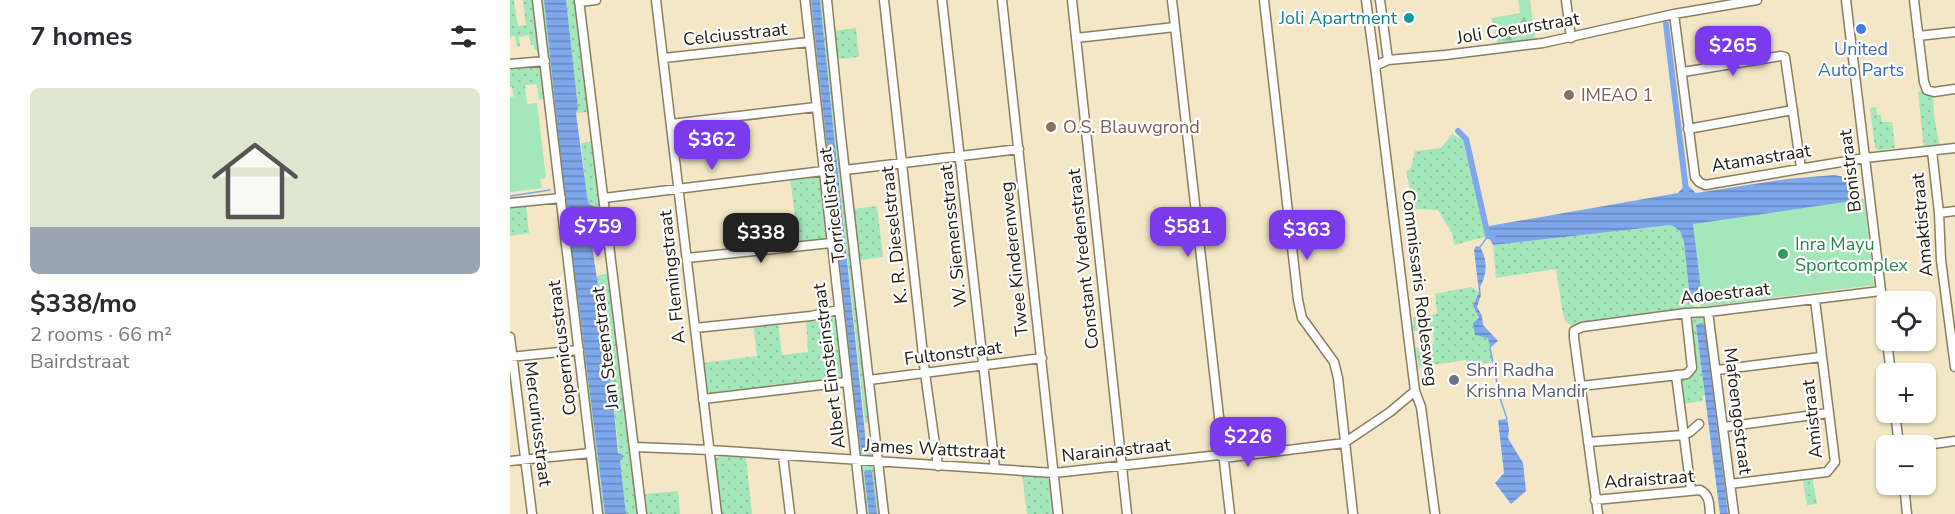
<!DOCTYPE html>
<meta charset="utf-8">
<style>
:root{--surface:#fff;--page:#f7f7f7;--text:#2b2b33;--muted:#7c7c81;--line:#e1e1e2;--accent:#7c3aed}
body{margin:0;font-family:"Nunito Sans",sans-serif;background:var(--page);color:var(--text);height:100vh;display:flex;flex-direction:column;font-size:22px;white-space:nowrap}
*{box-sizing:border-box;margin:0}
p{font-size:20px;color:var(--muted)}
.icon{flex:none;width:33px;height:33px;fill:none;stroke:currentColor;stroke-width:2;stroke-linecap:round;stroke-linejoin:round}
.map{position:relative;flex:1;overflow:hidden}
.details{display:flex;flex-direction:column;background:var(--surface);width:510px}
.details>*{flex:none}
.fabs{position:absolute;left:1366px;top:291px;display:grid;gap:12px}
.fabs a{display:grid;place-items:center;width:60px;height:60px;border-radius:9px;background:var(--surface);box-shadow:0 2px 4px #0004;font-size:30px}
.price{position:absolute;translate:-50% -51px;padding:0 14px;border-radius:12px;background:var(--accent);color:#fff;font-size:20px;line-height:39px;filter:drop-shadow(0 2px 3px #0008)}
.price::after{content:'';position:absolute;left:50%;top:36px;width:18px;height:14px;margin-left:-9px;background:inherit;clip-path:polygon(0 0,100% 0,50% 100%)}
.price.current{background:#222;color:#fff}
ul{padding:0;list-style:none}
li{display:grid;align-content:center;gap:12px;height:318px;padding:0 30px}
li+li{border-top:2px solid var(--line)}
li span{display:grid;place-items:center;height:186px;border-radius:9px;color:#555}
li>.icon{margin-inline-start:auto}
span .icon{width:108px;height:108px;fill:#fffc;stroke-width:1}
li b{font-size:26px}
h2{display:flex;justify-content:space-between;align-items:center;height:72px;padding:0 30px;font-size:26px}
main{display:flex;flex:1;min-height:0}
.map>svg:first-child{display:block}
.grass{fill:url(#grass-dots)}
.forest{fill:url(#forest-firs)}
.garden{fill:#a3e7bb}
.water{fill:url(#water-rules)}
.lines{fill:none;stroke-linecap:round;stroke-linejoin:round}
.stream{stroke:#7fa7eb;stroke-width:1.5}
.canal{stroke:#7fa7eb;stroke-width:6}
.minor-casing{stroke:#897e61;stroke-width:11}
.minor{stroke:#fff;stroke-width:8}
.culture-dot{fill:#0f9aa8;stroke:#fff;stroke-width:2}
.shop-dot{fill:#3f7fe0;stroke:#fff;stroke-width:2}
.education-dot{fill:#8d6e63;stroke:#fff;stroke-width:2}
.leisure-dot{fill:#2e9e5b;stroke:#fff;stroke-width:2}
.worship-dot{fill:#6b7280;stroke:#fff;stroke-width:2}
.labels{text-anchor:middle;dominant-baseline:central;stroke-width:4.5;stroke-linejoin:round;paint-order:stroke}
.culture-label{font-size:18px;fill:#0d838f;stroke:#fff;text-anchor:end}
.street-label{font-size:18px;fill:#221d11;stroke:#fff}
.shop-label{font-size:18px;fill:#366cbe;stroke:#fff}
.education-label{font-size:18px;fill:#785e54;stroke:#fff;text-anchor:start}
.leisure-label{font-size:18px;fill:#27864d;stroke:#fff;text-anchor:start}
.worship-label{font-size:18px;fill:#5b616d;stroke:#fff;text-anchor:start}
</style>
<main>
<section class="details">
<h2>7 homes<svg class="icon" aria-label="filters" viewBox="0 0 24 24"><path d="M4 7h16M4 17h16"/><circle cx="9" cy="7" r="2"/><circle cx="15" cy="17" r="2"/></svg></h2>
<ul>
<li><span style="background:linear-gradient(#dfe7d0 75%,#9aa5b1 0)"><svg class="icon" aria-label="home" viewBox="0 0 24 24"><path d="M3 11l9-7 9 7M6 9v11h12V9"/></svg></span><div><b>$338/mo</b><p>2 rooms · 66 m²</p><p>Bairdstraat</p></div></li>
</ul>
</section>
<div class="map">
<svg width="1445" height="514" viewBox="0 0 1445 514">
<defs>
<pattern id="grass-dots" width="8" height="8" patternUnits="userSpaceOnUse" patternTransform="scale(1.5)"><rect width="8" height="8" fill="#a3e7bb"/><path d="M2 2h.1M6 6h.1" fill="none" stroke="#8cc6a0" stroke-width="1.8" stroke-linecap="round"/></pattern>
<pattern id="forest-firs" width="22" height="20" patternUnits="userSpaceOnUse" patternTransform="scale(1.5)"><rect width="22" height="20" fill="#a3e7bb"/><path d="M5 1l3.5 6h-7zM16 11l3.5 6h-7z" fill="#8cc6a0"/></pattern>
<pattern id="water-rules" width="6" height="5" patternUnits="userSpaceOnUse" patternTransform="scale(1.5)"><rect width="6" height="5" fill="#7fa7eb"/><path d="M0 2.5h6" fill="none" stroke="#6887bd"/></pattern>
</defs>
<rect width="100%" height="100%" fill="#f3e7c7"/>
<!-- grass -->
<path class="grass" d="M0,0H4L8,26L16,25L13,0H24L31,50H24V45H21L19,35L9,37L10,46L7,47L5,36L0,37Z
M30,0H34L54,188L95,514H91Z
M56,0H67L81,112L66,113L68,108Z
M298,0H301L345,403L351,451L353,453L358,450L362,454L360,457L354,458L350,455Z
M310,0H313L360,423H355Z
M346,28L349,57L326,59L323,31Z
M28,66L32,69L36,99L29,100L27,84L15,85L16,95L4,97L2,87H0V70Z
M1413,90L1423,95L1424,116L1430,148L1414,150L1408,92Z
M1366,107L1367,115H1371L1372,122H1382L1385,148L1368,150L1365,148L1360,108Z
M942,134L953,140L975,237L944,245L942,233L928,210L905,209L896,172L901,168L905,151L931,148Z
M84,141L96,238L81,240L83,236L80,212L84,205L79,204L77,196L71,143Z
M304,176L310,178L312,182L318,235L314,240L289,243L280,179Z
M16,206L19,233L0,236V208Z
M367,206L373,257L349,260L343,209Z
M1161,225L1170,231L1174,242L1180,300L1184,303L1185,311L1065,329L1056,322L1053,315L1046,269L986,278L983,245Z
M100,273L129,514H116L102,391L95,348L96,339L86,276Z
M961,287L969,292L963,306L978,338L984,362L960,365L956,360L909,367L905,348L924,344L923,330L903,331V317L927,314L925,294Z
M320,315L326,320L332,373L329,379L202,395L196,390L192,363L247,356L243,325L268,322L272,355L298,352L296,319Z
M1193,315L1196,317L1221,514H1218L1195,328L1186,326L1195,395L1192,396L1193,401L1172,404L1170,379L1178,377L1181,321L1185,317Z
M210,455L236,457L242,514H210L204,460Z
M354,465H361L366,472L371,514H367L361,470L354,473L359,514H355L350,468Z
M512,474L537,477L541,484L545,514H517Z
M1302,476L1307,504L1297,505L1292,477Z
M168,491L170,514H137L135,494Z"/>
<!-- forest -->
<path class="forest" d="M1008,0H1020L1025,39L987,44L982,18L1010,13Z"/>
<!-- garden -->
<path class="garden" d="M16,95L17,104L27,103L36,178L30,179L32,188L0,192V97Z
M1354,199L1364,285L1191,307L1183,223Z"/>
<!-- water -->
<path class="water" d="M34,0H56L68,108L66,113L77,196L79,204L86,207L80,212L83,236L81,240L96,339L95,348L102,391L108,453L115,456L110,460L116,514H95L54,188Z
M301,0H310L357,453H353L351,451L345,403Z
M1324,175L1340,178L1343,189L1342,201L1183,224L1192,298L1190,302L1184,303L1180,300L1174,242L1170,231L1161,225L983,245L978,236L979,226L1168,193L1176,184L1186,193L1277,179Z
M966,246L970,247C978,260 977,275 970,287L971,295L967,307L972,316L973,325L988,341L980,348L978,338L965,335L963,323L969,318L963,306L969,292L964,250Z
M1191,323H1193L1195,328L1218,514H1210L1186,325Z
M997,419L999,429L998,438L1013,463L1016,491L1001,504L985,483L994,473L988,420Z
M356,470H361L362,472L367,514H359L354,472Z"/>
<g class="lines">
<!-- stream -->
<path class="stream" d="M0,196L40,190
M970,247L978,236
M980,348L990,398L997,419"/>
<!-- canal -->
<path class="canal" d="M1156,24L1176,190
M948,131L956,139L978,236L983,235"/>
<!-- minor casing -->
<g class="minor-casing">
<path id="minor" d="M27,0L88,514
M69,0L132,514
M146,0L207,514
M295,0L352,514
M317,0L331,137L374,514
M374,0L415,373L428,466
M432,0L485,469
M492,0L548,514
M562,0L617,514
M662,0L720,514
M754,0L788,300L792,318L824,362L828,378L843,514
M856,0L865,66
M870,0L878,60L865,66L905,391L911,407L925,514
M1056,0L1061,38
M1336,0L1381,374
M1404,0L1414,82L1417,90L1424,92L1445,89
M69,2L86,0
M1164,14L1185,177L1189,182L1195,185L1355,158L1445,148
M1408,36L1445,32
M566,38L665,27
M154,58L299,42
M878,60L935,55L1033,43L1164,14L1247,0
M0,64L35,61
M1173,72L1271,56L1275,57L1291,168
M161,124L306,107
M1178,129L1283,110
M1422,151L1429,213L1431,260L1445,367
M335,170L509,149
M94,198L313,171
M0,203L51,198
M1429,213L1445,211
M177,258L321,243
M1198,312L1224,514
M185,328L301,316L328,310
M0,337L22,514
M0,357L69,350
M1207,370L1311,357
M1166,375L1181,490
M359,380L532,358
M1071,386L1177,374L1182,368L1176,313
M193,399L336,382
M1385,412L1389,446
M1214,427L1318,413
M1078,442L1174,435L1180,432L1189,424
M1409,446L1445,441
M125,447L200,450L544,473L709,455L714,458L834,443L880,412L905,391
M273,456L280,514
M0,461L81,453
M1220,484L1317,472L1325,462L1305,300
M1394,484L1397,514
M1085,500L1190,490C1200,495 1199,504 1200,514
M1088,514L1064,338V331L1072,327L1176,313L1198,312L1371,291"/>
</g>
<!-- minor -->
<use href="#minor" class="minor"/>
</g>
<!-- markers -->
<circle class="culture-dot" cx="899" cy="18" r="6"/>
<circle class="shop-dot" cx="1351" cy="29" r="6"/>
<g class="education-dot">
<circle cx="1059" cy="95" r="6"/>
<circle cx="541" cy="127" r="6"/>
</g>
<circle class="leisure-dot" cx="1273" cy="254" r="6"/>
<circle class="worship-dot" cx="944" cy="380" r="6"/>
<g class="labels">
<!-- culture labels -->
<g class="culture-label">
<text x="887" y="18">Joli Apartment</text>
</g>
<!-- street labels -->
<g class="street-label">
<text transform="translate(1008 28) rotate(-9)">Joli Coeurstraat</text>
<text transform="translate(225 34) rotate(-6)">Celciusstraat</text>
<text transform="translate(1251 158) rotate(-9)">Atamastraat</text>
<text transform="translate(1340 171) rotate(-97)">Bonistraat</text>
<text transform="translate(322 205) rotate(-97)">Torricellistraat</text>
<text transform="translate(1412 225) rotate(-95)">Amaktistraat</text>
<text transform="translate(384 235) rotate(-96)">K. R. Dieselstraat</text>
<text transform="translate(443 236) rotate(-96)">W. Siemensstraat</text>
<text transform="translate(504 259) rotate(-96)">Twee Kinderenweg</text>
<text transform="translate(573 259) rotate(-96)">Constant Vredenstraat</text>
<text transform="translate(162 277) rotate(-96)">A. Flemingstraat</text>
<text transform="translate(910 288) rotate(83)">Commissaris Roblesweg</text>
<text transform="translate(1215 293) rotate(-6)">Adoestraat</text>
<text transform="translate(52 348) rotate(-97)">Copernicusstraat</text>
<text transform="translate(95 348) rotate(-97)">Jan Steenstraat</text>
<text transform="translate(443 353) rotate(-7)">Fultonstraat</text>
<text transform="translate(319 366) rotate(-97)">Albert Einsteinstraat</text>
<text transform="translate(1228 411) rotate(83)">Mafoengostraat</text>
<text transform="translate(1302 419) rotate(-96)">Amistraat</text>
<text transform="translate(28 424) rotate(83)">Mercuriusstraat</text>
<text transform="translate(425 449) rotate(3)">James Wattstraat</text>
<text transform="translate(606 450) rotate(-6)">Narainastraat</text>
<text transform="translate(1139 479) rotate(-4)">Adraistraat</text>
</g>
<!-- shop labels -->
<g class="shop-label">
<text x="1351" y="49">United<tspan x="1351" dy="21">Auto Parts</tspan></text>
</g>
<!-- education labels -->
<g class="education-label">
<text x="1071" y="95">IMEAO 1</text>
<text x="553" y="127">O.S. Blauwgrond</text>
</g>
<!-- leisure labels -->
<g class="leisure-label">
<text x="1285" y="244">Inra Mayu<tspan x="1285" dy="21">Sportcomplex</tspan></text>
</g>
<!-- worship labels -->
<g class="worship-label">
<text x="956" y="370">Shri Radha<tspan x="956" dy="21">Krishna Mandir</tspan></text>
</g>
</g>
</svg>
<div class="fabs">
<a><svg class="icon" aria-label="locate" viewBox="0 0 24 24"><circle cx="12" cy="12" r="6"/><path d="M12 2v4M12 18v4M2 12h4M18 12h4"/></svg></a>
<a>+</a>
<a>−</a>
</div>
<b class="price" style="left:1223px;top:77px">$265</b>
<b class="price" style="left:202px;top:171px">$362</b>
<b class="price" style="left:88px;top:258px">$759</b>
<b class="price" style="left:678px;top:258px">$581</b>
<b class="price" style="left:797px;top:261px">$363</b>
<b class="price current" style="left:251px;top:264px">$338</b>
<b class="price" style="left:738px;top:468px">$226</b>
</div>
</main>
